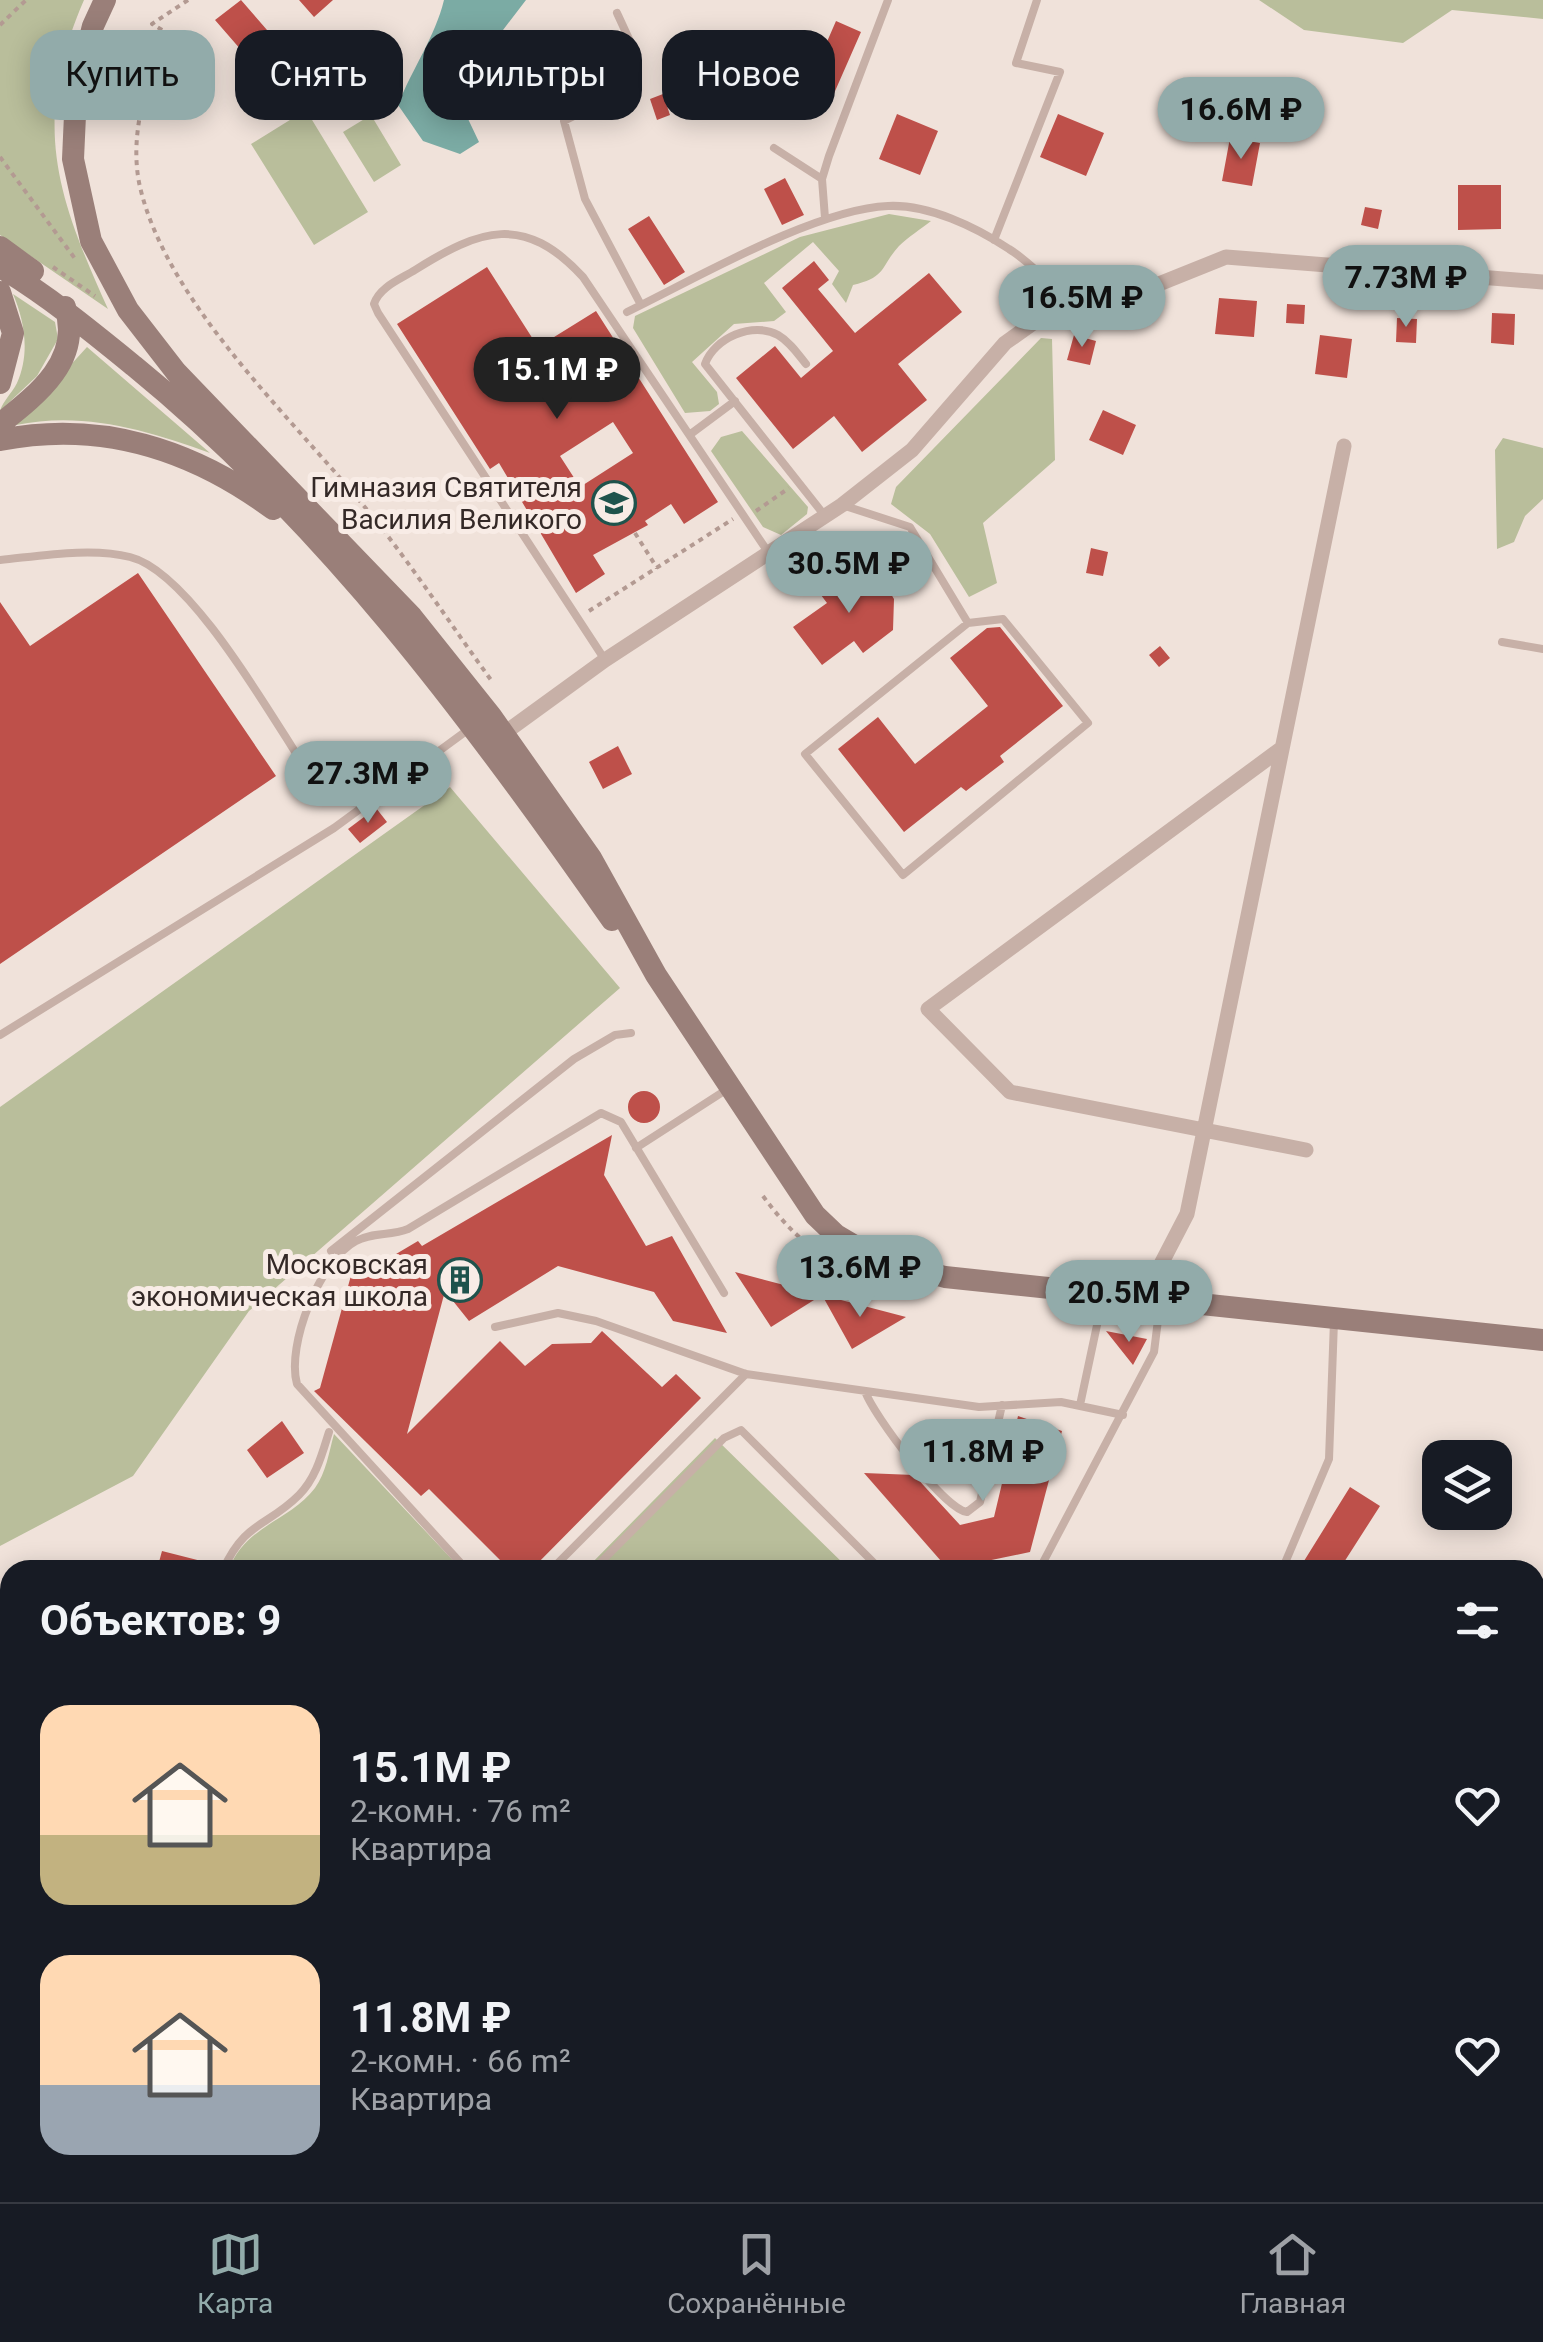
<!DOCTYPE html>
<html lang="ru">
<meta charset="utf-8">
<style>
:root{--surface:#171b24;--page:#20242c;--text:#f1f3f6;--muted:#9ea1a6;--line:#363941;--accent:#92abaa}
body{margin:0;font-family:Roboto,sans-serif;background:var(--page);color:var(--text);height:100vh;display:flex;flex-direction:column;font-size:38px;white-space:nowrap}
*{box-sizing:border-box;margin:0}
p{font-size:32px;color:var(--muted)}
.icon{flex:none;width:55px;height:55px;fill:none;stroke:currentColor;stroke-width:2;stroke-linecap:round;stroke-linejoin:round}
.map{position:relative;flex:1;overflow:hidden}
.details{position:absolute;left:0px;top:1560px;width:1545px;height:642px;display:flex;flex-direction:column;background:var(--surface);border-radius:30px 30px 0 0;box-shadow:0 5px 25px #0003}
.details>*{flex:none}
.guide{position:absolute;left:30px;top:30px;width:1000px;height:90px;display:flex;gap:20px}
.controls{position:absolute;left:1422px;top:1440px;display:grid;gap:20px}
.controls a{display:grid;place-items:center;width:90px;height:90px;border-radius:20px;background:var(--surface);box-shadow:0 5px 25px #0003;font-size:50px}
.price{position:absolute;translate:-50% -85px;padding:0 22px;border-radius:35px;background:var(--accent);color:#111;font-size:32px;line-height:65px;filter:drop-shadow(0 2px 5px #0008)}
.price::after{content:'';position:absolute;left:50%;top:60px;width:30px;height:22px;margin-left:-15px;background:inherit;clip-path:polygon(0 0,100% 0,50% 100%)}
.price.on{background:#222;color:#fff}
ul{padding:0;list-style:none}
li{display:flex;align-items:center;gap:30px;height:250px;padding:0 40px}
li span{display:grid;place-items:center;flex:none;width:280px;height:200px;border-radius:30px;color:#555}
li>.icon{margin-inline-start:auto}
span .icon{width:120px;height:120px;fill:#fffc;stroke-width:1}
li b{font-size:42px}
h2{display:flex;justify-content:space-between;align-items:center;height:120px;padding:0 40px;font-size:42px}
.chip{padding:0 35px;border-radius:30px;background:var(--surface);box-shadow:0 5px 25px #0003;font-size:35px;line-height:90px}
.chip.on{background:var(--accent);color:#111}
.dock{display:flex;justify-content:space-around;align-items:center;height:140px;border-top:2px solid var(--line);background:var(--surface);font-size:28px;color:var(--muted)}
.dock a{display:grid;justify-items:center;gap:5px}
.dock .on{color:var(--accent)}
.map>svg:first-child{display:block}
.green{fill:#b9be9b}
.water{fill:#7baba4}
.building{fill:#be504a;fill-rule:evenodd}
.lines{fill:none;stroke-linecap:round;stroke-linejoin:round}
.path{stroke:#b39a92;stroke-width:4;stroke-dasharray:5 5;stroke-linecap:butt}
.service{stroke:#c7b0a7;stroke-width:8}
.minor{stroke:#c7b0a7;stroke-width:15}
.secondary{stroke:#9a7f79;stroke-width:22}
.labels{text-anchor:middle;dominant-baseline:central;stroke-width:10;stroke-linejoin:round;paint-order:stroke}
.poi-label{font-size:28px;fill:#342927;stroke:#f8ece6;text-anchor:end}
</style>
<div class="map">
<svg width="1543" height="2202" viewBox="0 0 1543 2202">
<rect width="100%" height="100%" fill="#f0e2da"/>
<!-- green -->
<path class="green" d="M0,0H84C31,122 56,194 108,309L0,235Z
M1259,0H1543V19L1452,10L1403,43L1304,30Z
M306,110L368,212L314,245L251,144Z
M371,115L401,165L374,182L343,132Z
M889,214L931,221C921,229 908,237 899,246C880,267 887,277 853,285L846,303L832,284L839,271L813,242L764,283L786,312L774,321L734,324L692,362L717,392L719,404L710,411L685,413L633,328L635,316L800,237Z
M13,294L55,322L58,339L37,376L0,411C3,401 12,393 17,383C30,354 25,322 13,294Z
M1041,338L1052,339L1055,460L983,523L997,583L969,597L930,534L891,504L896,487Z
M87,347L210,453C147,430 83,411 16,425Z
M742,431L808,507L807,514L781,535L763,527L711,451L721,437Z
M1503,438L1543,448V499L1525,516L1514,542L1497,549L1495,450Z
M450,787L620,988L249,1311L133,1476L0,1546V1107Z
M334,1434L462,1570H229C244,1526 290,1521 315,1488C326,1473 329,1452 334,1434Z
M715,1438L850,1570H585Z
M1535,1908L1543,1912V2080L1535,2087V2056L1542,2032L1535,2023Z
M1303,2193L1304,2202H457L448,2193Z
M1363,2193H1434L1444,2202H1367Z"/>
<!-- water -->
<path class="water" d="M444,0H526L503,30L450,81L479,142L460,154L423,141L398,105C412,69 435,37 444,0Z"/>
<!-- building -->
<path class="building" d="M241,0L280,45L255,66L215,20Z
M299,0H333L314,17Z
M836,21L861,32L832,98L800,84L797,91L779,84L799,33L826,44Z
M663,94L670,115L657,120L650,99Z
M897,114L938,131L920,175L879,159Z
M1058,114L1104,133L1086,176L1040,157Z
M1230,138L1260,143L1252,186L1222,181Z
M785,178L804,215L782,225L764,189Z
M1458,185H1501V229L1458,230Z
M1365,207L1382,210L1378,229L1361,225Z
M649,216L685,272L664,285L628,229Z
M814,261L829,280L818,289L855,333L929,273L962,312L898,364L927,400L862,452L834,416L793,449L736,378L775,346L801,378L833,351L782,288Z
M487,267L538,347L596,311L718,502L684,524L671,504L645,521L648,525L593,555L605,574L576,593L499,463L490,469L397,324ZM613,422L633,453L580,487L560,456Z
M1219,298L1257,301L1254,337L1215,334Z
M1287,304L1305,305L1304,324L1286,323Z
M1492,313L1515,314L1514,345L1491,343Z
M1397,318L1417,319L1416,343L1396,342Z
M1074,335L1096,341L1090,365L1067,360Z
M1320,335L1352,339L1347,378L1315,374Z
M1103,410L1136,425L1123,455L1089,440Z
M1091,548L1108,552L1103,576L1086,573Z
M847,570L873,573L885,584L894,599L893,630L863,653L854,641L822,665L793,627L827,603L818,591Z
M138,573L276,776L0,964V602L30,646Z
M1000,627L1063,706L1000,756L1004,762L966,791L961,787L904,832L838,749L878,717L915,764L988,706L950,658L987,628Z
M1160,646L1170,658L1159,667L1149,655Z
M618,746L632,774L603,789L589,762Z
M376,808L387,822L360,843L348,829Z
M628 1107a16 16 0 1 1 32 0a16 16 0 1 1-32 0Z
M612,1135L604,1175L646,1246L672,1236L727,1333L673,1321L654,1292L558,1266L469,1321L445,1291L407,1434L500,1341L525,1366L552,1344L591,1343L602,1331L662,1387L676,1374L701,1398L531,1570H510L429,1489L421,1496L314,1391L320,1388L355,1261L387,1269L391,1257L418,1241L422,1246Z
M735,1272L822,1295L771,1327Z
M822,1295L906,1317L852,1349Z
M1106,1331L1147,1339L1133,1365Z
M1018,1416L1062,1431L1030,1552L948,1569L864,1473L914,1475L960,1525L994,1517Z
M282,1421L304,1453L267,1478L247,1450Z
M1350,1487L1380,1506L1339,1570H1318L1304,1561Z
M162,1551L217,1565L216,1570H163L159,1562Z"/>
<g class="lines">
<!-- path -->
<path class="path" d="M188,0L152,24L164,31C148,80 128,134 140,187C169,310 303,427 380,526C419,576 454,629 491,680
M0,25L26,0
M0,157L76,260
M53,267L95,296
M756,511L789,488
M635,533L657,568
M589,611L733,519
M763,1196C803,1251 853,1284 921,1293"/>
<!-- service -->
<path class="service" d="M617,13L635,52L612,97L564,121L585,199L641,305
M774,148L822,179
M825,218L822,179L829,156L888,0
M994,240L1060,72L1016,63L1037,0
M627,312C695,279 815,209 888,206C928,204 976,227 1009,249C1030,262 1048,282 1067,299
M806,364C798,354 790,342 778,335C753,321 714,338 705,364L825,516
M692,433L735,401
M842,505L910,527L968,623L1003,619L1088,723L903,875L805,754L968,623
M0,560C40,556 91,547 130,557C191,572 272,718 308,772
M1502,642L1543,649
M605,660L378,313L374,304C379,287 401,279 415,270C480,229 524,213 583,277L768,552
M0,1035L334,828L469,729
M636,1148L729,1088
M331,1251L574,1059L615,1035L631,1033
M495,1327L558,1313L596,1321L746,1374L979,1407L1061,1402L1123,1415
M865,1391C873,1415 944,1509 967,1512L980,1502L1002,1405
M1080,1405L1103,1297
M223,1570C245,1521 267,1527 299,1495C316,1478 322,1454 329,1432
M467,1570L297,1384C286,1345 320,1260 356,1241C372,1232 391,1236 408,1229L601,1113L621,1122L724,1293
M551,1570L746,1374
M593,1570L724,1438L741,1430L881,1570
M1039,1570L1154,1352L1160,1304
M1282,1570L1329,1459L1334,1321
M303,2192L309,2202"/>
<!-- minor -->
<path class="minor" d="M499,737L605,660L842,505L912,450L1005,343L1067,299L1119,300L1226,257L1543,282
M1282,748L928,1009L1010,1092L1306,1150
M1160,1299V1266L1187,1214L1344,446"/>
<!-- secondary -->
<path class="secondary" d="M105,0L93,26L76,93L73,159L91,241L128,310L176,372L412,617L491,716L591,858L656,975L815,1215L836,1235L875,1258L945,1277L1543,1340
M0,247L33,271
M0,267C47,295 91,331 134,366C325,522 472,719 612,920
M0,292L13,333L0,383
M0,424C38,394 83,359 65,307
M0,440C100,420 192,449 273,509"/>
</g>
<!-- icons -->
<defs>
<g id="school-ring" transform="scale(2.25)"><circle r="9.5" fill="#f8ece6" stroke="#1f534c" stroke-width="1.5"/><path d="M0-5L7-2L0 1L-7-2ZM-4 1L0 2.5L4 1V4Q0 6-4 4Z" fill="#1f534c"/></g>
<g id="building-ring" transform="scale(2.25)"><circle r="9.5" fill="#f8ece6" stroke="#1f534c" stroke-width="1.5"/><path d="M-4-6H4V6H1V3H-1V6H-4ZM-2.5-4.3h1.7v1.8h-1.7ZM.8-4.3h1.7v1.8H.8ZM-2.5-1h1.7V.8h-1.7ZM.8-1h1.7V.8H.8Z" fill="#1f534c"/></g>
</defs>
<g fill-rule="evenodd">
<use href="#school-ring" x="614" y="503"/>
<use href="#building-ring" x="460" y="1280"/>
</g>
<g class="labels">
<!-- poi labels -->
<g class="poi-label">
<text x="582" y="487">Гимназия Святителя<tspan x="582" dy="32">Василия Великого</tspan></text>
<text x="428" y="1264">Московская<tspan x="428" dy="32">экономическая школа</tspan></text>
</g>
</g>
</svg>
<div class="controls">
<a><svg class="icon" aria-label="layers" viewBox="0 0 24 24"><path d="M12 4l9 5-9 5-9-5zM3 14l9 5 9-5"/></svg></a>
</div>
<b class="price" style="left:1241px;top:162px">16.6M ₽</b>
<b class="price" style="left:1406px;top:330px">7.73M ₽</b>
<b class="price" style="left:1082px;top:350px">16.5M ₽</b>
<b class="price on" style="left:557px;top:422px">15.1M ₽</b>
<b class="price" style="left:849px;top:616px">30.5M ₽</b>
<b class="price" style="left:368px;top:826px">27.3M ₽</b>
<b class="price" style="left:860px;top:1320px">13.6M ₽</b>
<b class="price" style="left:1129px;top:1345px">20.5M ₽</b>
<b class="price" style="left:983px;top:1504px">11.8M ₽</b>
<div class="guide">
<a class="chip on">Купить</a>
<a class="chip">Снять</a>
<a class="chip">Фильтры</a>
<a class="chip">Новое</a>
</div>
<section class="details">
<h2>Объектов: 9<svg class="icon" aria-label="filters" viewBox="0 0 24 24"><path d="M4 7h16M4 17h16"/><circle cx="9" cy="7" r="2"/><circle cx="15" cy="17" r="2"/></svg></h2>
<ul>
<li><span style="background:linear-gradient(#ffd9b3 65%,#c2b280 0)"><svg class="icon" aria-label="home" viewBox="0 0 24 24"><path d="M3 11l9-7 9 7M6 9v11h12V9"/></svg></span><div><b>15.1M ₽</b><p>2-комн. · 76 m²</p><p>Квартира</p></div><svg class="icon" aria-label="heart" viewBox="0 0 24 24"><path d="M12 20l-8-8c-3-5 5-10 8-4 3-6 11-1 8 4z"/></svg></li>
<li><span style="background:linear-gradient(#ffd9b3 65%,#9aa5b1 0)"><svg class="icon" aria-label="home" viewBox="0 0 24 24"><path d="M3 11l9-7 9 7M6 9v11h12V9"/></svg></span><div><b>11.8M ₽</b><p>2-комн. · 66 m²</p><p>Квартира</p></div><svg class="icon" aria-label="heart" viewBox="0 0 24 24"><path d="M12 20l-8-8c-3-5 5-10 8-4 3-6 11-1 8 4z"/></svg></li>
</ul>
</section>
</div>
<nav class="dock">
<a class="on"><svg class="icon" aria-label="map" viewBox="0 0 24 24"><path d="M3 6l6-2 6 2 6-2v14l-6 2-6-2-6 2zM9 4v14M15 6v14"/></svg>Карта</a>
<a><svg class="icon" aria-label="saved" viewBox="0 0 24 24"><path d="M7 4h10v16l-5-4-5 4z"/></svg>Сохранённые</a>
<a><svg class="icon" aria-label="home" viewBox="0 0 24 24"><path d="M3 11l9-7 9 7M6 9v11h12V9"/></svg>Главная</a>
</nav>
